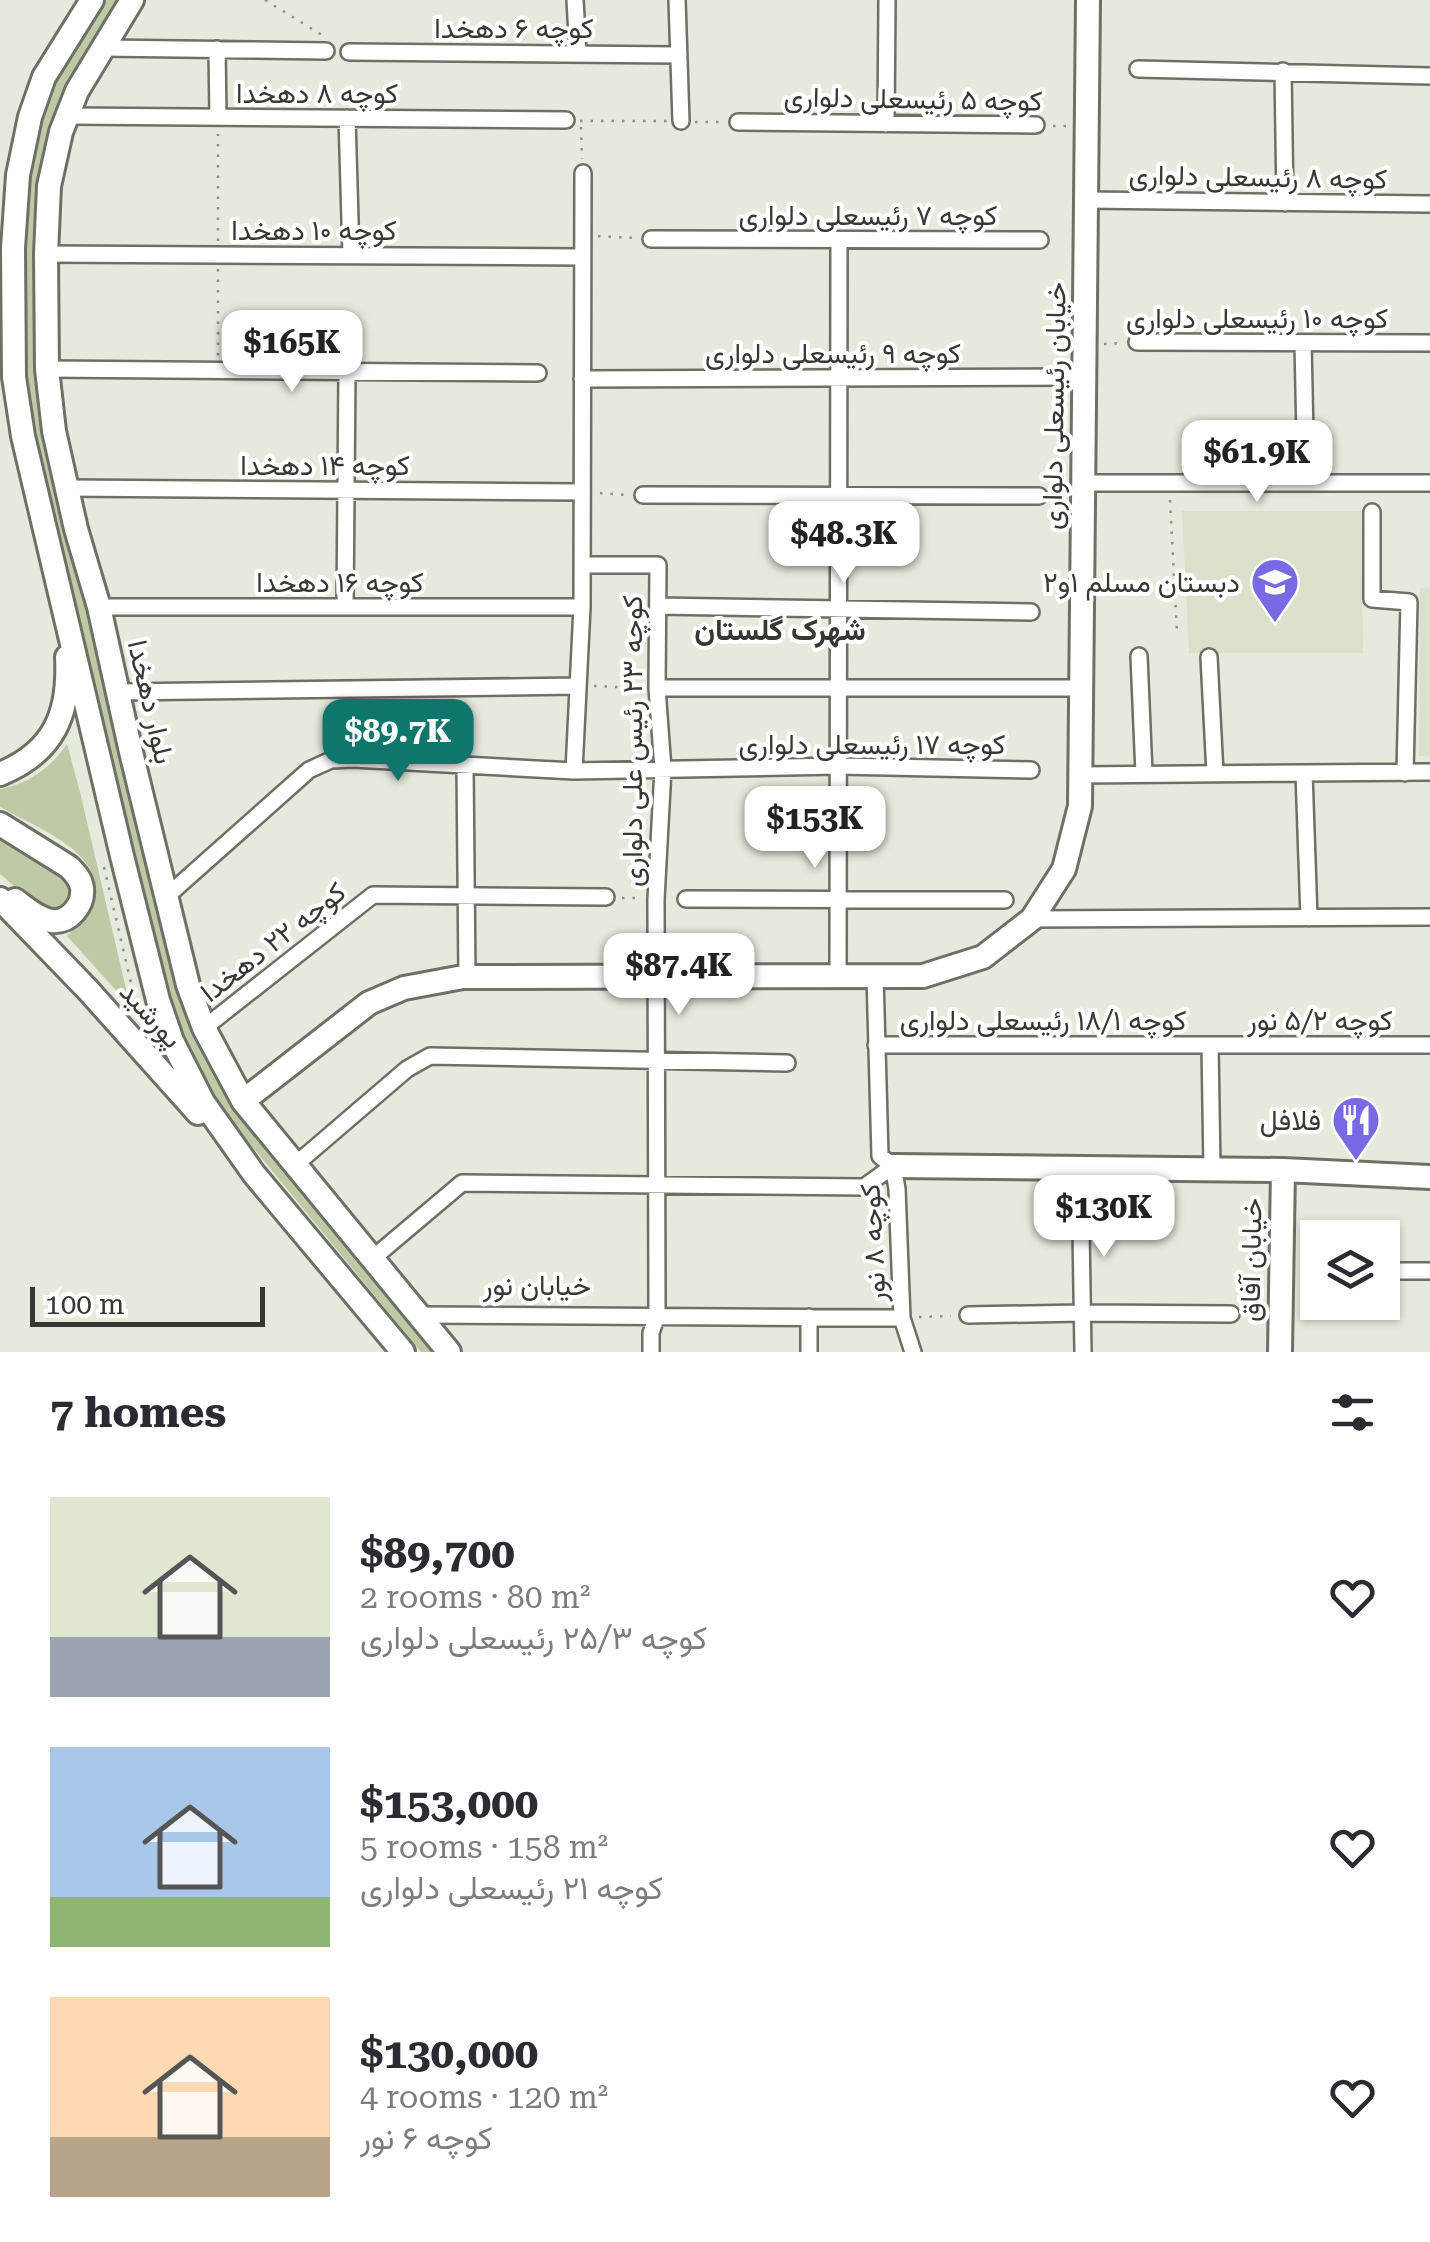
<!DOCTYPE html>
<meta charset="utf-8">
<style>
:root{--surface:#fff;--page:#f7f7f7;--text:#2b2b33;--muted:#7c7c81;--accent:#0f766e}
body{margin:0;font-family:"Roboto Serif",Vazirmatn,serif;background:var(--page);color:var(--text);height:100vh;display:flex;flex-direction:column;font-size:38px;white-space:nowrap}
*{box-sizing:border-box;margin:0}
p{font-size:32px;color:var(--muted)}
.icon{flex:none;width:55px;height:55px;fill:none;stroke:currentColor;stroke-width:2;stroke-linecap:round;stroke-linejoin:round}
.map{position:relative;height:1352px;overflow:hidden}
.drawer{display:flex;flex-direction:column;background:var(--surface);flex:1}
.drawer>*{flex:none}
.controls{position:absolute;left:1300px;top:1220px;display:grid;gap:20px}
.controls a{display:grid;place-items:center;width:100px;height:100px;border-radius:0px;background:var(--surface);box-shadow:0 2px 8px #0004;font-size:50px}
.scale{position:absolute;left:30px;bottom:25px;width:235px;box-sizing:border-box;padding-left:10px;border:5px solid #363833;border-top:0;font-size:28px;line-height:35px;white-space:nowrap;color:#363833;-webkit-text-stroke:8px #fff;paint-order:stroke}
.price{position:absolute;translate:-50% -85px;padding:0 22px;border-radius:20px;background:#fff;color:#222;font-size:32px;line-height:65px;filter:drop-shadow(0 2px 5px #0008)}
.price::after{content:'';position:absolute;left:50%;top:60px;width:30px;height:22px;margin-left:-15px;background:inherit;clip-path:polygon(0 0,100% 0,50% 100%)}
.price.selected{background:var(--accent);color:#fff}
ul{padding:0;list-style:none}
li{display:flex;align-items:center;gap:30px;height:250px;padding:0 50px}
li span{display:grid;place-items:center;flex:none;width:280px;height:200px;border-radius:0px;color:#555}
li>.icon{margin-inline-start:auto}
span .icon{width:120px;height:120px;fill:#fffc;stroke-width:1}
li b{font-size:42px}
h2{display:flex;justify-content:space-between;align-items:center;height:120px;padding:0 50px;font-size:42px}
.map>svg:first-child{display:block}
.built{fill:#dae0cc}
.green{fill:#bec9a6}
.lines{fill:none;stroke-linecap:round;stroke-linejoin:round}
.street-casing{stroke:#6d7065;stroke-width:20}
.secondary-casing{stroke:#6d7065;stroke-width:28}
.path{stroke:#8c8f86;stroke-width:2.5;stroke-dasharray:2.5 8;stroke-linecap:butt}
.street{stroke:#fff;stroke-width:15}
.secondary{stroke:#fff;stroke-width:22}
.labels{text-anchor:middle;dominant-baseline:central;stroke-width:8;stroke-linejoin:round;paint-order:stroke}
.street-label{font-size:28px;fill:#363833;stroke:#fff}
.poi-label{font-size:28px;fill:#363833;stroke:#fff;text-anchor:end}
.neighbourhood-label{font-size:30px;font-weight:bold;fill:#363833;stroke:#fff}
</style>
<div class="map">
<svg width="1430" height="1352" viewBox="0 0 1430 1352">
<rect width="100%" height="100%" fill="#e6eadd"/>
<!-- built -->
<path class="built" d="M1182,511H1361L1363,653H1189Z
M1420,588H1430V756H1419Z"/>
<!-- green -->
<path class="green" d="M101,0H119L87,57L37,240L94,627L195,1031L217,1077L235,1105L437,1352H421L228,1117C199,1078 181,1035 166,989L27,400L25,372L27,188L45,106L66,60Z
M67,744L80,792L130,1006L67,936C76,927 87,917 92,906C114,855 33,826 0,807V789C28,784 51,768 67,744Z
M0,838C18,848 48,859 62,873C76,887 66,915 44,907C28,901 13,884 0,874Z"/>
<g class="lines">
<!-- street casing -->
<g class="street-casing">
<path id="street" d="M575,0L578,53
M677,0L681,121
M103,48L326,51
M217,49L218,117
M349,52L678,55
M1138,69L1430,76
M1283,71L1285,203
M67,116L566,120
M347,118L351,255
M738,122L1036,125
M886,124L887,0
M1086,200L1430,204
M651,239L1040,240
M46,254L582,257
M1137,342L1430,343
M1303,343L1306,483
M47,369L538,373
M582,379L1084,377
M1083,483H1430
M67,488L582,492
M643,495L1039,496
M1372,512V599L1409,602L1405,773
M582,565H658L657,688L663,769L656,899L657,1315L651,1333V1352
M658,606L1031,612
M99,607H582
M345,607L347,372
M1139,656L1144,774
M1209,657L1215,774
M657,688H1081
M118,692L577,686
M465,766L467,977
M574,771L582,607L583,173
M1304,773L1309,918
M1080,775L1430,772
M166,897L309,770L331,760L353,759L574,771L838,766L1031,770
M686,899L1005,900
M1032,919L1430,917
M838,976L839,240
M875,976L880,1156L893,1166
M204,1028L373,895L606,897
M876,1045H1430
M1210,1045L1212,1169
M295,1165L407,1069L430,1056L787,1063
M893,1166L897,1189L902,1318L913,1352
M1080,1168L1083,1352
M372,1259L462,1183L864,1187L893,1166
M1382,1271H1430
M418,1315L902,1318
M968,1315L1082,1313L1231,1314
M809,1317V1352"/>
</g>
<!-- secondary casing -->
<g class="secondary-casing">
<path id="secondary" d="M92,0L44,77L30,117L18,175L13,248L14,377L23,436L122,856L158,1000L172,1041L203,1102L254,1174L403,1352
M132,0L77,91L61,132L49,186L46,254L47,369L54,431L76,529L99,607L131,752L188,985L204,1028L243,1101L449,1352
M0,774C54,752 70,714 67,657
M0,824L69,867C75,873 81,879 82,888C84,905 69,923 52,921C38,919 26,908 15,900
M0,899L88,990L198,1113
M243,1101L369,1003L404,988L463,977L923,976L983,957L1032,919L1064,869L1080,806L1088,0
M893,1166L1283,1170L1430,1177
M1280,1352L1283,1170"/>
</g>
<!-- path -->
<path class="path" d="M265,0L322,35
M580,121H667
M695,122H722
M1053,126H1070
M581,127L582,159
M598,236L635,238
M218,241V134
M218,269V356
M1104,344L1121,343
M600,493L627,495
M1170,500L1177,632
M594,686L641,688
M104,867L137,1009L132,1014
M622,898H639
M1302,1270L1318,1271
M919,1317L951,1316"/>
<!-- street -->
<use href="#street" class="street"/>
<!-- secondary -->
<use href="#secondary" class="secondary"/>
</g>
<!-- icons -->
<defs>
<g id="school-pin" transform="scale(2.5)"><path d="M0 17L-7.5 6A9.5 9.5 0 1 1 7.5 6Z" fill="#7869e5" stroke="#fff"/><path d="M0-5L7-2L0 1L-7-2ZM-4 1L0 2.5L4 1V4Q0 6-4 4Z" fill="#fff"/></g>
<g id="restaurant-pin" transform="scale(2.5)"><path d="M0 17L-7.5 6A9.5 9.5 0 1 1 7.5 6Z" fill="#7869e5" stroke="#fff"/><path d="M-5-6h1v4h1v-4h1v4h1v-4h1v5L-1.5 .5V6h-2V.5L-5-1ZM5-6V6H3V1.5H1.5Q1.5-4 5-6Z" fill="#fff"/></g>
</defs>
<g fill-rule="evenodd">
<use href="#school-pin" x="1275" y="582"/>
<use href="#restaurant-pin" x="1356" y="1120"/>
</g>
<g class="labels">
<!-- street labels -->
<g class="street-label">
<text x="514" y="28">کوچه ۶ دهخدا</text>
<text x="317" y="93">کوچه ۸ دهخدا</text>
<text transform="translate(913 99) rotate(1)">کوچه ۵ رئیسعلی دلواری</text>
<text transform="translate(1258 177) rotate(1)">کوچه ۸ رئیسعلی دلواری</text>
<text x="868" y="215">کوچه ۷ رئیسعلی دلواری</text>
<text x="314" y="230">کوچه ۱۰ دهخدا</text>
<text x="1257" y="318">کوچه ۱۰ رئیسعلی دلواری</text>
<text x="833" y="353">کوچه ۹ رئیسعلی دلواری</text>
<text transform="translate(1054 406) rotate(-89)">خیابان رئیسعلی دلواری</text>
<text x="325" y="465">کوچه ۱۴ دهخدا</text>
<text x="340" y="582">کوچه ۱۶ دهخدا</text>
<text transform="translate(151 702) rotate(77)">بلوار دهخدا</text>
<text transform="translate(632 741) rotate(-90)">کوچه ۲۳ رئیس علی دلواری</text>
<text x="872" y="744">کوچه ۱۷ رئیسعلی دلواری</text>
<text transform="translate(273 942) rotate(-38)">کوچه ۲۲ دهخدا</text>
<text transform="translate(151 1015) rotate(48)">پورشید</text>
<text x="1043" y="1020">کوچه ۱۸/۱ رئیسعلی دلواری</text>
<text x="1320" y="1020">کوچه ۵/۲ نور</text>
<text transform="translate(873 1243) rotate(-93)">کوچه ۸ نور</text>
<text transform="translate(1251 1260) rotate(-89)">خیابان آفاق</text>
<text x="537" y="1285">خیابان نور</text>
</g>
<!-- poi labels -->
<g class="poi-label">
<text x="1240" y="582">دبستان مسلم ۱و۲</text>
<text x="1321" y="1120">فلافل</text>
</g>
<!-- neighbourhood labels -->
<g class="neighbourhood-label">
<text x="780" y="629">شهرک گلستان</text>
</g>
</g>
</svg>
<div class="controls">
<a><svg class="icon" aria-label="layers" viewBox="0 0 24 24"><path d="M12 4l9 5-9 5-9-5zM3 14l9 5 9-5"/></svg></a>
</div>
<div class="scale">100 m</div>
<b class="price" style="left:292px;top:395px">$165K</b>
<b class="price" style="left:1257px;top:505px">$61.9K</b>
<b class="price" style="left:844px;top:586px">$48.3K</b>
<b class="price selected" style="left:398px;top:784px">$89.7K</b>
<b class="price" style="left:815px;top:871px">$153K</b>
<b class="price" style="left:679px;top:1018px">$87.4K</b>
<b class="price" style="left:1104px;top:1260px">$130K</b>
</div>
<section class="drawer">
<h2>7 homes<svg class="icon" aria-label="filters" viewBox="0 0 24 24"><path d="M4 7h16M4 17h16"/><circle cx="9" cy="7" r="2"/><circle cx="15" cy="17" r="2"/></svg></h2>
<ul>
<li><span style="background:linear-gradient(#dfe7d0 70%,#9aa5b1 0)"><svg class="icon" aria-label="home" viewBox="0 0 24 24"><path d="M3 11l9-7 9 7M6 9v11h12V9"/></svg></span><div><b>$89,700</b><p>2 rooms · 80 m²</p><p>کوچه ۲۵/۳ رئیسعلی دلواری</p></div><svg class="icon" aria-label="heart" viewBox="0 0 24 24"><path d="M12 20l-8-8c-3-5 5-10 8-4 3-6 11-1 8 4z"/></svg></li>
<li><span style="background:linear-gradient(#a9c7e8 75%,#8fb573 0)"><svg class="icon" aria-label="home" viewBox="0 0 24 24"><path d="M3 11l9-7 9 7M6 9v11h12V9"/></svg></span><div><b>$153,000</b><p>5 rooms · 158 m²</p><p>کوچه ۲۱ رئیسعلی دلواری</p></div><svg class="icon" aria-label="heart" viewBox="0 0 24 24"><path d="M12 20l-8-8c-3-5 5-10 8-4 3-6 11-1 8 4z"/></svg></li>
<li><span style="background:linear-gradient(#ffd9b3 70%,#b9a48a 0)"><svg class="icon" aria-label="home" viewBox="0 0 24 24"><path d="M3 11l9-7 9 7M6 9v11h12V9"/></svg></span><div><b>$130,000</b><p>4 rooms · 120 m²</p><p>کوچه ۶ نور</p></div><svg class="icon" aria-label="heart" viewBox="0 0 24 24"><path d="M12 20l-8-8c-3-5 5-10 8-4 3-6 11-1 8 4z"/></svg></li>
</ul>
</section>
